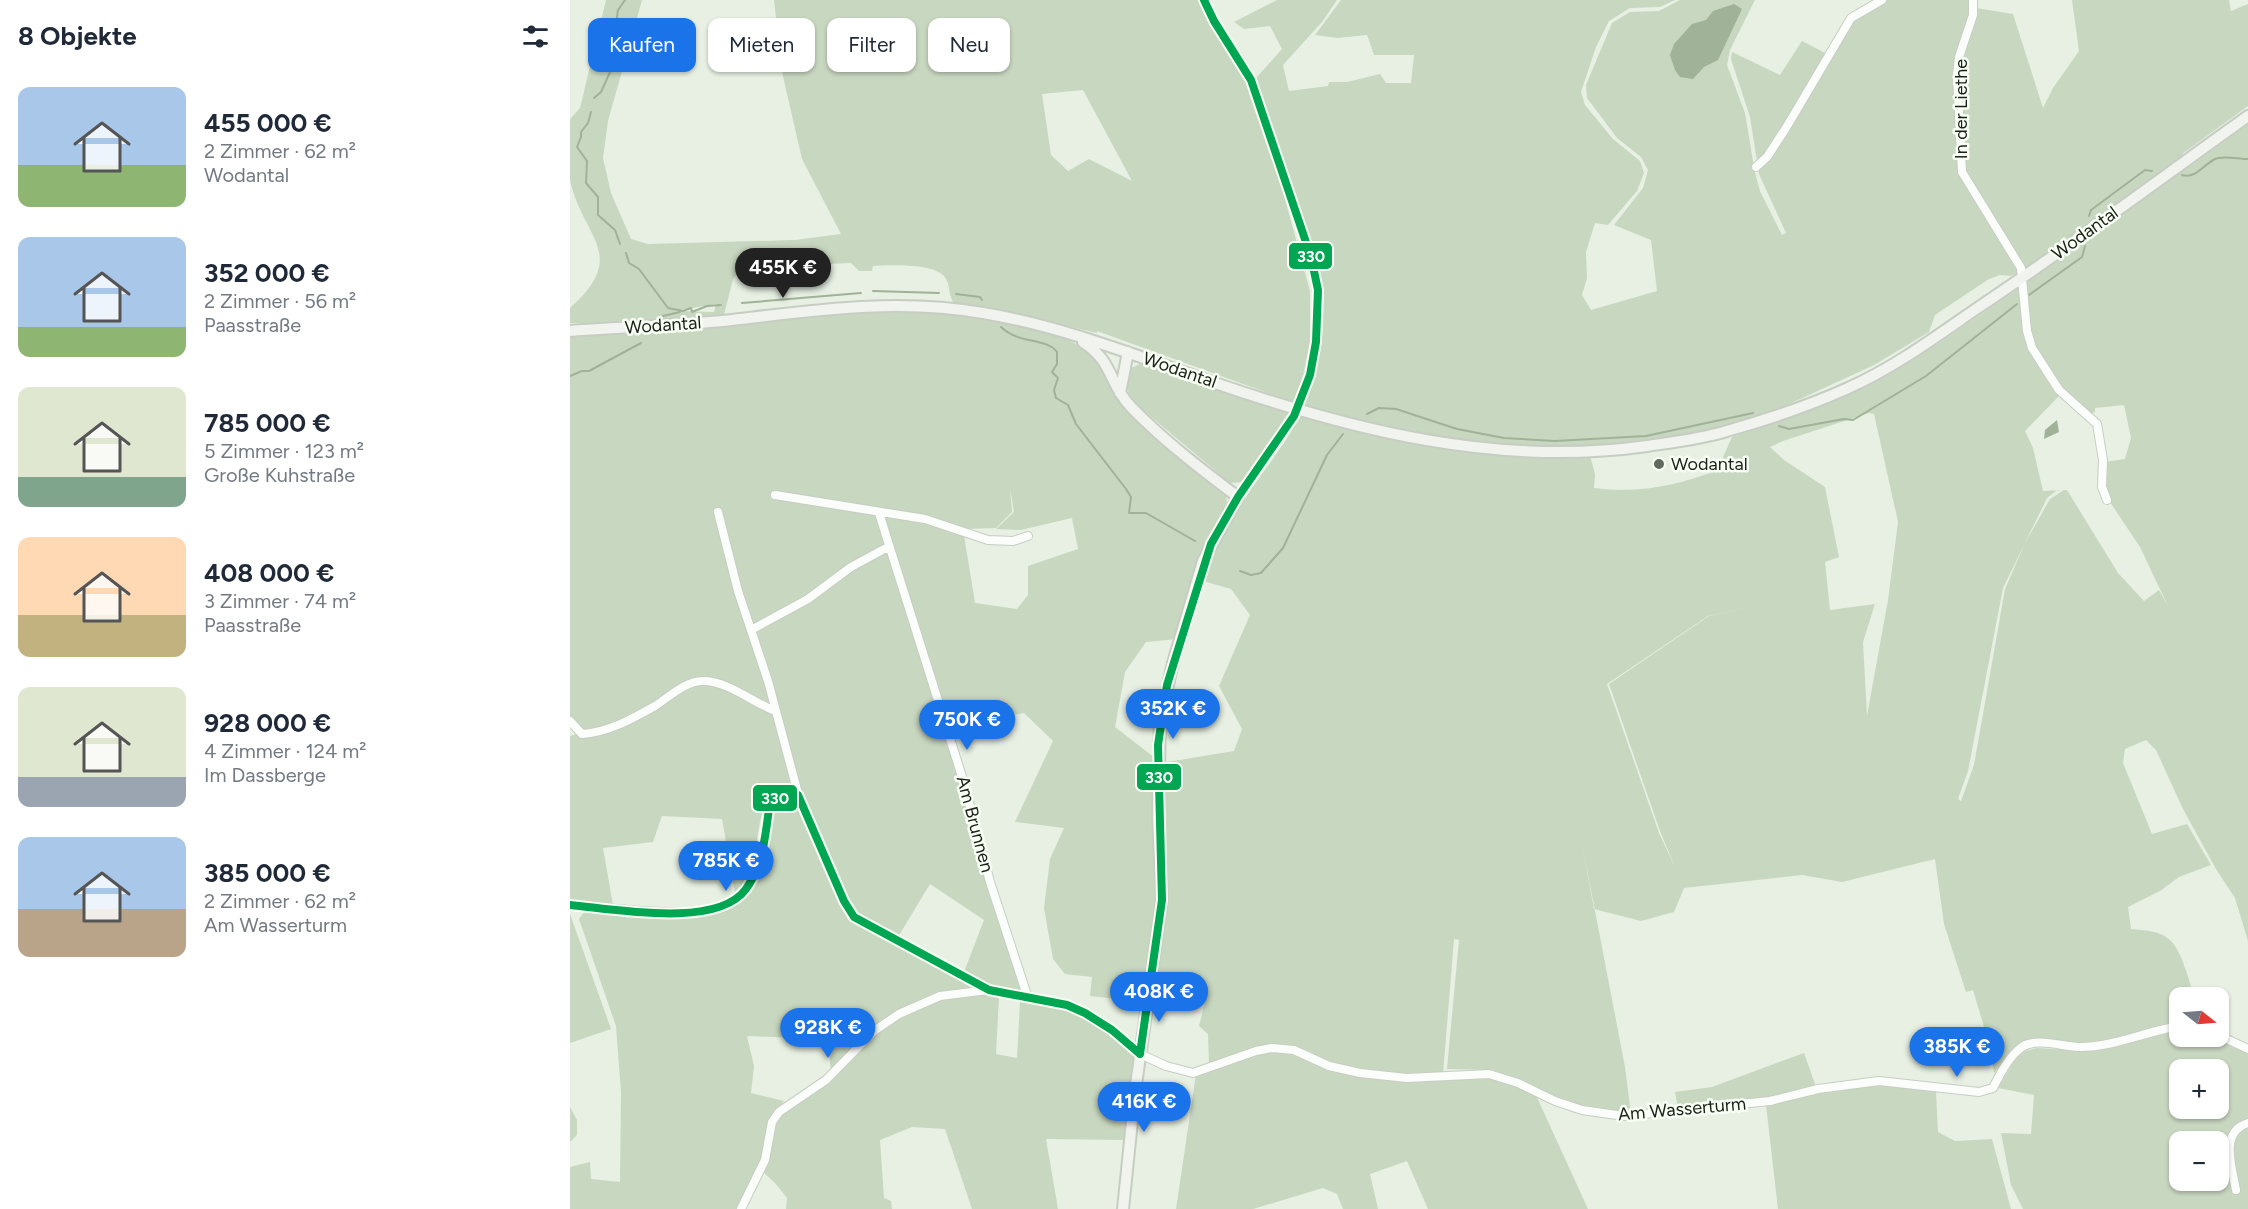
<!DOCTYPE html>
<html lang="de">
<meta charset="utf-8">
<style>
:root{--surface:#fff;--page:#f2f2f3;--text:#1f2937;--muted:#747a83;--accent:#1a73e8}
body{margin:0;font-family:Figtree,sans-serif;background:var(--page);color:var(--text);height:100vh;display:flex;flex-direction:column;font-size:22px;white-space:nowrap}
*{box-sizing:border-box;margin:0}
p{font-size:20px;color:var(--muted)}
.icon{flex:none;width:33px;height:33px;fill:none;stroke:currentColor;stroke-width:2;stroke-linecap:round;stroke-linejoin:round}
.map{position:relative;flex:1;overflow:hidden}
.details{display:flex;flex-direction:column;background:var(--surface);width:570px}
.details>*{flex:none}
.hud{position:absolute;left:18px;top:18px;width:570px;height:54px;display:flex;gap:12px}
.needle{width:39px;rotate:107deg}
.controls{position:absolute;left:1599px;top:987px;display:grid;gap:12px}
.controls a{display:grid;place-items:center;width:60px;height:60px;border-radius:12px;background:var(--surface);box-shadow:0 2px 4px #0004;font-size:30px}
.price{position:absolute;translate:-50% -51px;padding:0 14px;border-radius:21px;background:var(--accent);color:#fff;font-size:20px;line-height:39px;filter:drop-shadow(0 2px 3px #0008)}
.price::after{content:'';position:absolute;left:50%;top:36px;width:18px;height:14px;margin-left:-9px;background:inherit;clip-path:polygon(0 0,100% 0,50% 100%)}
.price.selected{background:#222;color:#fff}
ul{padding:0;list-style:none}
li{display:flex;align-items:center;gap:18px;height:150px;padding:0 18px}
li span{display:grid;place-items:center;flex:none;width:168px;height:120px;border-radius:12px;color:#555}
li>.icon{margin-inline-start:auto}
span .icon{width:72px;height:72px;fill:#fffc;stroke-width:1}
li b{font-size:26px}
h2{display:flex;justify-content:space-between;align-items:center;height:72px;padding:0 18px;font-size:26px}
.chip{padding:0 21px;border-radius:12px;background:var(--surface);box-shadow:0 2px 4px #0004;font-size:21px;line-height:54px}
.chip.selected{background:var(--accent);color:#fff}
main{display:flex;flex:1;min-height:0}
.map>svg:first-child{display:block}
.green{fill:#c8d7c0;fill-rule:evenodd}
.water{fill:#a0b297}
.lines{fill:none;stroke-linecap:round;stroke-linejoin:round}
.stream{stroke:#a0b297;stroke-width:2}
.street-casing{stroke:#c7cdc3;stroke-width:10}
.secondary-casing{stroke:#c7cdc3;stroke-width:14}
.street{stroke:#fbfdfb;stroke-width:8}
.secondary{stroke:#f0f3ee;stroke-width:10}
.street-bridge-casing{stroke:#c7cdc3;stroke-width:10;stroke-linecap:butt}
.street-bridge{stroke:#fbfdfb;stroke-width:8}
.bus-1-casing{stroke:#f8fff5;stroke-width:12}
.bus-1{stroke:#00a651;stroke-width:8}
.poi-dot{fill:#62695f;stroke:#f8fff5;stroke-width:2}
.labels{text-anchor:middle;dominant-baseline:central;stroke-width:5;stroke-linejoin:round;paint-order:stroke}
.street-label{font-size:18px;fill:#1b2018;stroke:#f8fff5}
.poi-label{font-size:18px;fill:#1b2018;stroke:#f8fff5;text-anchor:start}
.line-badge{stroke:#f8fff5;stroke-width:2}
.badge-label{font-size:16px;text-anchor:middle;font-weight:bold;fill:#fff}
</style>
<main>
<section class="details">
<h2>8 Objekte<svg class="icon" aria-label="filters" viewBox="0 0 24 24"><path d="M4 7h16M4 17h16"/><circle cx="9" cy="7" r="2"/><circle cx="15" cy="17" r="2"/></svg></h2>
<ul>
<li><span style="background:linear-gradient(#a9c7e8 65%,#8fb573 0)"><svg class="icon" aria-label="home" viewBox="0 0 24 24"><path d="M3 11l9-7 9 7M6 9v11h12V9"/></svg></span><div><b>455 000 €</b><p>2 Zimmer · 62 m²</p><p>Wodantal</p></div></li>
<li><span style="background:linear-gradient(#a9c7e8 75%,#8fb573 0)"><svg class="icon" aria-label="home" viewBox="0 0 24 24"><path d="M3 11l9-7 9 7M6 9v11h12V9"/></svg></span><div><b>352 000 €</b><p>2 Zimmer · 56 m²</p><p>Paasstraße</p></div></li>
<li><span style="background:linear-gradient(#dfe7d0 75%,#7fa58c 0)"><svg class="icon" aria-label="home" viewBox="0 0 24 24"><path d="M3 11l9-7 9 7M6 9v11h12V9"/></svg></span><div><b>785 000 €</b><p>5 Zimmer · 123 m²</p><p>Große Kuhstraße</p></div></li>
<li><span style="background:linear-gradient(#ffd9b3 65%,#c2b280 0)"><svg class="icon" aria-label="home" viewBox="0 0 24 24"><path d="M3 11l9-7 9 7M6 9v11h12V9"/></svg></span><div><b>408 000 €</b><p>3 Zimmer · 74 m²</p><p>Paasstraße</p></div></li>
<li><span style="background:linear-gradient(#dfe7d0 75%,#9aa5b1 0)"><svg class="icon" aria-label="home" viewBox="0 0 24 24"><path d="M3 11l9-7 9 7M6 9v11h12V9"/></svg></span><div><b>928 000 €</b><p>4 Zimmer · 124 m²</p><p>Im Dassberge</p></div></li>
<li><span style="background:linear-gradient(#a9c7e8 60%,#b9a48a 0)"><svg class="icon" aria-label="home" viewBox="0 0 24 24"><path d="M3 11l9-7 9 7M6 9v11h12V9"/></svg></span><div><b>385 000 €</b><p>2 Zimmer · 62 m²</p><p>Am Wasserturm</p></div></li>
</ul>
</section>
<div class="map">
<svg width="1678" height="1209" viewBox="0 0 1678 1209">
<rect width="100%" height="100%" fill="#e7f0e3"/>
<!-- green -->
<path class="green" d="M36,0H72L38,121L33,158L41,193L61,239L78,244L225,240L271,234L232,159L212,72L204,0H631L632,7L666,52L693,118L740,291V343L731,384L723,402L527,331V333L425,309L384,303C378,296 381,284 374,276C362,263 320,265 303,266L302,271H289L281,263L257,264L256,258L176,266V271L166,275L163,279L154,315L62,323H0V308C60,254 13,239 0,180C0,162 0,138 0,119L10,108ZM513,90L562,181L519,159L498,171L481,155L472,94ZM146,304L144,312L104,311Z
M707,0H767L752,22L713,65L719,91L758,86L759,82H777L810,74L816,83H841L844,55H804L797,35L768,38L745,35L771,0H1105L1090,7L1060,8L1039,21L1026,47L1011,92L1015,105L1043,139L1070,161L1074,173L1067,191L1038,225L1025,223L1016,252L1017,278L1012,295L1021,310L1087,291L1081,240L1044,225L1073,188L1078,170L1071,157L1047,138L1017,98L1016,85L1042,23L1060,12L1089,11L1110,0H1185L1160,50L1157,65L1175,113L1185,173L1190,191L1212,235L1216,233L1189,174L1180,117L1161,59L1162,52L1210,75L1232,41L1257,54L1282,20L1299,12L1316,0H1402L1401,14L1391,42L1389,162L1450,271L1441,276L1430,275L1419,279L1365,315L1359,332L1304,365L1213,407L1137,431L1029,448L955,450L862,440L733,407L745,378L753,329L754,294L738,234L686,78L712,49L700,26L674,29L664,22Z
M1502,0H1659L1661,11L1678,4V106L1612,154L1620,166L1678,124V941L1665,898L1646,869L1613,809L1586,750L1576,740L1555,749L1553,763L1582,834L1617,824L1641,865L1609,877L1590,891L1558,907L1561,929C1574,930 1592,931 1601,941C1612,952 1620,983 1624,997L1610,998L1609,1024L1519,1044L1466,1039L1451,1043L1424,1073L1420,1047L1403,990L1396,992L1374,924L1365,859L1272,882L1232,875L1114,888L1104,912L1071,921L1024,909L1012,843L1055,1067L1061,1114L1036,1113L1014,1108L923,1070L877,1069L889,940L884,939L873,1074C835,1076 799,1075 763,1064C743,1057 727,1046 706,1046C683,1045 660,1057 639,1064L638,1034L629,1026L638,990L585,982L595,897L591,763L664,751L672,729L649,686L680,615L661,589L633,581C643,552 658,524 675,498C694,469 717,444 731,412L809,437L928,453L1020,456L1025,474L1024,488C1072,494 1107,485 1152,469L1153,457L1162,437C1207,423 1250,408 1292,387C1347,361 1397,323 1448,289L1460,350L1491,394L1455,431L1463,448L1473,491L1497,490L1548,573L1574,601L1589,590L1598,606L1570,547L1538,499L1534,487L1535,462L1555,459L1561,438L1554,405L1525,408V412L1520,414C1495,393 1463,364 1458,330C1456,315 1456,299 1454,284L1523,236L1519,224L1454,271L1399,184L1392,162L1390,57L1406,8L1443,14L1473,108L1483,88L1509,51ZM1299,413L1304,414L1328,522L1318,600L1297,716L1293,642L1305,604L1260,610L1255,562L1269,557L1255,487L1214,460L1200,447L1213,441ZM1494,490L1480,499L1455,543L1435,589L1404,765L1391,801L1388,799L1398,771L1433,588L1477,498L1486,491ZM1194,604L1139,616L1039,684L1090,831L1105,867L1089,833L1037,684L1138,616Z
M315,311C365,311 473,319 514,349C538,366 533,384 551,404C581,438 621,465 656,493L657,506L607,639L576,642L555,672L545,727L585,758L589,902L574,1002L520,996L522,977L495,974L483,959L474,908L480,859L494,828L445,822L483,741L454,713L379,726L454,995L418,985L394,972L414,920L360,884L328,937L284,911L231,795L216,783C181,798 193,849 177,878C175,883 169,888 165,893L152,819L92,816L83,842L33,848L43,905L0,903V736L13,732L0,716V334C106,337 209,316 315,311ZM440,488L444,512L426,529L451,530L502,518L508,549L458,566V595L447,609L405,603L393,529L426,528L442,512Z
M570,364L719,413L699,447L673,482L660,483L567,405C556,392 555,386 559,369Z
M218,796L225,801L273,907L280,917L406,986V989L329,1011L261,1070L257,1039L177,1036L184,1066L181,1093L214,1101L202,1117L194,1160L168,1209H0V1167L20,1162L21,1179L50,1182L51,1092L46,1026L9,919L14,912L21,910C55,911 145,922 171,902C187,891 193,862 196,843C198,828 197,806 211,797Z
M0,914L41,1029L0,1043Z
M412,993L429,997L426,1054L447,1058L450,1002C501,1006 524,1018 563,1053L565,1057L555,1140L476,1139L488,1209H402L375,1129L342,1127L310,1140L314,1198L321,1201L322,1209H216L217,1198L205,1183L192,1171L203,1127L209,1114L225,1104L305,1033L329,1017L372,998Z
M1609,1029L1610,1036L1644,1037L1678,1053V1209H1453L1441,1185L1431,1133L1461,1134L1464,1095L1428,1088L1445,1059L1455,1051L1467,1048L1499,1050ZM1610,1070H1648V1108H1610ZM1610,1142H1648V1180H1610Z
M702,1051L723,1052L790,1076H919L965,1093L1018,1209H858L837,1161L800,1174L808,1209H773L767,1194L753,1188L683,1209H606L626,1074L686,1052Z
M1234,1053L1246,1087L1201,1098L1108,1108L1105,1092L1142,1087Z
M1324,1085L1366,1092L1368,1132L1385,1141L1422,1139L1441,1209H1208L1196,1105L1256,1090Z
M0,1107L7,1120V1135L0,1142Z"/>
<!-- water -->
<path class="water" d="M1164,4L1172,9L1148,60L1134,67L1123,79L1110,77L1105,70L1100,55L1104,44L1122,24L1136,20L1143,11Z
M1487,420L1489,432L1474,439L1475,430Z"/>
<g class="lines">
<!-- stream -->
<path class="stream" d="M24,98L31,92L41,70L42,57L37,44L45,31L48,10L55,0
M21,112L18,123L11,132V137L7,147L17,161L16,183L28,197V215L45,230L50,244
M1612,175C1626,179 1633,165 1645,159C1653,155 1668,159 1678,159
M1519,216L1521,210L1575,170L1582,171
M56,253L59,263L69,269L98,308L113,311L121,308L122,312L137,306L151,305
M303,291L369,293
M386,294L410,297L412,300
M1459,295L1512,257L1515,246
M172,303L291,293
M93,316L110,312
M431,327C450,345 475,337 487,352V364L482,372L488,378L484,390L486,398L498,405L506,424L556,489L561,497L559,513H576L625,541
M0,376L12,371H19L71,343
M797,414L809,408L826,409L887,429L934,438L985,441L1076,436L1183,413
M1209,426L1219,429L1274,419L1283,420L1356,376L1447,304
M670,571L681,575L691,573L713,548L757,455L773,434"/>
<!-- street casing -->
<g class="street-casing">
<path id="street" d="M634,0C644,30 668,51 681,80L729,219L748,290L746,342L735,390
M1403,0V15L1389,57L1387,74L1392,172L1451,268L1457,331L1462,348L1489,390L1527,424L1533,460L1532,487L1537,500
M1186,167L1197,157L1216,128L1281,18L1312,0
M205,495L355,519L418,540L443,541L458,536
M668,497L717,428
M148,512L168,591L198,681L230,801L274,901L284,917L419,990L497,1005L515,1013L542,1030L570,1054L596,1066L623,1073L686,1051L702,1048L724,1050L759,1066L790,1073L837,1078L919,1074L948,1083L985,1101L1012,1110L1054,1116L1200,1101L1248,1089L1309,1081L1409,1092L1423,1088C1430,1074 1439,1056 1452,1047C1466,1037 1494,1047 1511,1047C1543,1047 1577,1031 1610,1026
M309,513L394,783L420,882L458,998
M181,630L238,599L281,567L318,547
M0,721L12,734C39,732 62,719 85,706C99,697 115,681 133,681C158,681 182,702 205,711
M0,905C40,908 115,918 151,908C164,904 175,893 181,881C194,858 196,827 200,801L218,790L228,795
M1648,1035L1678,1049
M1666,1190C1662,1167 1649,1132 1678,1123
M171,1209L195,1160L202,1122L209,1112L256,1080L304,1031L329,1014L370,996L418,990"/>
</g>
<!-- secondary casing -->
<g class="secondary-casing">
<path id="secondary" d="M0,331C54,327 108,326 162,320C246,310 328,298 413,313C492,326 569,357 645,383C785,431 929,467 1077,446C1104,442 1131,439 1157,431C1196,420 1238,406 1276,389C1322,369 1364,338 1406,309C1498,248 1587,181 1678,116
M513,342C544,362 538,383 561,407C593,440 632,470 668,497L633,561L603,663L590,720L588,818L592,900L565,1092L553,1209
M550,393L558,352"/>
</g>
<!-- street -->
<use href="#street" class="street"/>
<!-- secondary -->
<use href="#secondary" class="secondary"/>
<!-- street-bridge casing -->
<g class="street-bridge-casing">
<path id="street-bridge" d="M717,428L735,390"/>
</g>
<!-- street-bridge -->
<use href="#street-bridge" class="street-bridge"/>
<!-- bus-1 casing -->
<g class="bus-1-casing">
<path id="bus-1" d="M0,905C44,909 147,929 176,889C194,864 196,830 200,801L218,790L228,795L274,901L284,917L419,990L497,1005L515,1013L542,1030L570,1054
M570,1054L592,900L588,745L597,685L641,544L668,497L724,416L740,375L746,342L748,290L741,257L681,80L644,21L634,0"/>
</g>
<!-- bus-1 -->
<use href="#bus-1" class="bus-1"/>
</g>
<!-- markers -->
<circle class="poi-dot" cx="1089" cy="464" r="6"/>
<g class="labels">
<!-- street labels -->
<g class="street-label">
<text transform="translate(1391 109) rotate(-90)">In der Liethe</text>
<text transform="translate(1515 233) rotate(-36)">Wodantal</text>
<text transform="translate(93 325) rotate(-4)">Wodantal</text>
<text transform="translate(610 370) rotate(19)">Wodantal</text>
<text transform="translate(405 824) rotate(75)">Am Brunnen</text>
<text transform="translate(1112 1109) rotate(-5)">Am Wasserturm</text>
</g>
<!-- poi labels -->
<g class="poi-label">
<text x="1101" y="464">Wodantal</text>
</g>
</g>
<g class="line-badge">
<rect x="718" y="242" width="45" height="28" rx="6" fill="#00a651"/>
<rect x="566" y="763" width="46" height="28" rx="6" fill="#00a651"/>
<rect x="182" y="784" width="46" height="28" rx="6" fill="#00a651"/>
</g>
<g class="badge-label">
<text x="741" y="262">330</text>
<text x="589" y="783">330</text>
<text x="205" y="804">330</text>
</g>
</svg>
<div class="controls">
<a><svg class="needle" viewBox="-14 -14 28 28"><path d="M0-13l5 13h-10z" fill="#e53935"/><path d="M0 13l5-13h-10z" fill="#747a83"/></svg></a>
<a>+</a>
<a>−</a>
</div>
<b class="price selected" style="left:213px;top:299px">455K €</b>
<b class="price" style="left:603px;top:740px">352K €</b>
<b class="price" style="left:397px;top:751px">750K €</b>
<b class="price" style="left:156px;top:892px">785K €</b>
<b class="price" style="left:589px;top:1023px">408K €</b>
<b class="price" style="left:258px;top:1059px">928K €</b>
<b class="price" style="left:1387px;top:1078px">385K €</b>
<b class="price" style="left:574px;top:1133px">416K €</b>
<div class="hud">
<a class="chip selected">Kaufen</a>
<a class="chip">Mieten</a>
<a class="chip">Filter</a>
<a class="chip">Neu</a>
</div>
</div>
</main>
